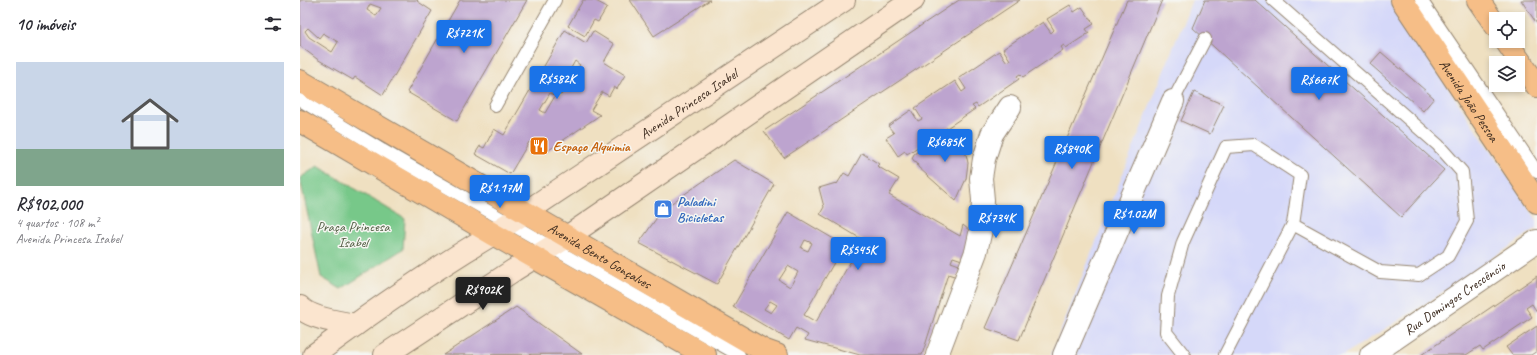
<!DOCTYPE html>
<html lang="pt">
<meta charset="utf-8">
<style>
:root{--surface:#fff;--page:#f2f2f3;--text:#2b2b33;--muted:#7c7c81;--accent:#1a73e8}
body{margin:0;font-family:Caveat,sans-serif;background:var(--page);color:var(--text);height:100vh;display:flex;flex-direction:column;font-size:15px;white-space:nowrap}
*{box-sizing:border-box;margin:0}
p{font-size:13px;color:var(--muted)}
.icon{flex:none;width:22px;height:22px;fill:none;stroke:currentColor;stroke-width:2;stroke-linecap:round;stroke-linejoin:round}
.map{position:relative;flex:1;overflow:hidden}
.panel{display:flex;flex-direction:column;background:var(--surface);width:300px}
.panel>*{flex:none}
.fabs{position:absolute;left:1189px;top:12px;display:grid;gap:8px}
.fabs a{display:grid;place-items:center;width:36px;height:36px;border-radius:0px;background:var(--surface);box-shadow:0 2px 6px #0003;font-size:20px}
.price{position:absolute;translate:-50% -34px;padding:0 9px;border-radius:4px;background:var(--accent);color:#fff;font-size:13px;line-height:26px;filter:drop-shadow(0 1px 2px #0008)}
.price::after{content:'';position:absolute;left:50%;top:24px;width:12px;height:9px;margin-left:-6px;background:inherit;clip-path:polygon(0 0,100% 0,50% 100%)}
.price.on{background:#222;color:#fff}
ul{padding:0;list-style:none}
li{display:grid;align-content:center;gap:8px;height:212px;padding:0 16px}
li span{display:grid;place-items:center;height:124px;border-radius:0px;color:#555}
li>.icon{margin-inline-start:auto}
span .icon{width:72px;height:72px;fill:#fffc;stroke-width:1}
li b{font-size:17px}
h2{display:flex;justify-content:space-between;align-items:center;height:48px;padding:0 16px;font-size:17px}
main{display:flex;flex:1;min-height:0}
.map>svg:first-child{display:block}
.built{fill:#d5d8f9}
.green{fill:#77c889;stroke:#597954}
.building{fill:#bda4cf;fill-rule:evenodd}
.lines{fill:none;stroke-linecap:round;stroke-linejoin:round}
.service-casing{stroke:#958570;stroke-width:14}
.minor-casing{stroke:#958570;stroke-width:24}
.tertiary-casing{stroke:#958570;stroke-width:24}
.secondary-casing{stroke:#958570;stroke-width:24}
.primary-casing{stroke:#958570;stroke-width:24}
.service{stroke:#fff;stroke-width:12}
.minor{stroke:#fff;stroke-width:22}
.tertiary{stroke:#fff;stroke-width:22}
.secondary{stroke:#fbe5cf;stroke-width:22}
.primary{stroke:#f6be87;stroke-width:22}
.labels{text-anchor:middle;dominant-baseline:central;stroke-width:3;stroke-linejoin:round;paint-order:stroke}
.street-label{font-size:14px;fill:#3b2a1e;stroke:#f6f6f2}
.food-label{font-size:14px;font-weight:bold;fill:#c56008;stroke:#f6f6f2;text-anchor:start}
.shop-label{font-size:14px;font-weight:bold;fill:#366cbe;stroke:#f6f6f2;text-anchor:start}
.park-label{font-size:14px;fill:#4d593e;stroke:#f6f6f2}
</style>
<main>
<section class="panel">
<h2>10 imóveis<svg class="icon" aria-label="filters" viewBox="0 0 24 24"><path d="M4 7h16M4 17h16"/><circle cx="9" cy="7" r="2"/><circle cx="15" cy="17" r="2"/></svg></h2>
<ul>
<li><span style="background:linear-gradient(#c9d6e8 70%,#7fa58c 0)"><svg class="icon" aria-label="home" viewBox="0 0 24 24"><path d="M3 11l9-7 9 7M6 9v11h12V9"/></svg></span><div><b>R$902,000</b><p>4 quartos · 108 m²</p><p>Avenida Princesa Isabel</p></div></li>
</ul>
</section>
<div class="map">
<svg width="1237" height="355" viewBox="0 0 1237 355">
<rect width="100%" height="100%" fill="#f6f6f2"/>
<filter id="ink" filterUnits="userSpaceOnUse"><feTurbulence type="fractalNoise" baseFrequency=".025" numOctaves="2"/><feDisplacementMap in="SourceGraphic" scale="8" xChannelSelector="R" yChannelSelector="G"/><feConvolveMatrix kernelMatrix="1 2 1 2 8 2 1 2 1" color-interpolation-filters="sRGB"/></filter>
<filter id="wash" filterUnits="userSpaceOnUse"><feTurbulence type="fractalNoise" baseFrequency=".012" numOctaves="4" result="noise"/><feDisplacementMap in="SourceGraphic" scale="16" xChannelSelector="R" yChannelSelector="G"/><feGaussianBlur stdDeviation="0.9" result="paint"/><feColorMatrix in="noise" values="0 0 0 0 0 0 0 0 0 0 0 0 0 0 0 0 0 1.4 0 .05"/><feComposite in="paint" operator="in"/></filter>
<g filter="url(#wash)">
<rect width="100%" height="100%" fill="#efe0c1"/>
<!-- built -->
<path class="built" d="M892,0H1089L1237,220V228L1122,306L1043,355H751Z"/>
<!-- green -->
<path class="green" d="M18,166L105,219L103,249L41,289L21,277L0,178Z"/>
<g id="blocks">
<!-- building -->
<path class="building" d="M0,0H118L117,1L132,11L83,95L55,77L53,80L17,59L0,46ZM70,4L81,8L76,16L67,10ZM8,28L18,37L19,38L23,33L38,42L32,52L9,37L5,31Z
M160,0H227L157,121L107,92Z
M283,0H294L307,7L298,22L294,20L285,36L268,26Z
M330,0H410L354,36Z
M659,0H720L484,158L464,131Z
M827,0H862L719,340L685,328Z
M905,0H955L1144,170L1101,217L893,28Z
M1221,0H1237V24Z
M770,5L774,12L782,7L794,24L786,29L789,33L766,48L764,45L761,47L763,50L723,77L720,74L717,76L719,79L678,107L676,104L672,106L675,109L635,136L633,133L629,134L632,138L607,154L605,151L598,156L586,138L594,133L588,126L611,110L618,121L622,119L615,108L655,81L662,92L666,89L659,78L699,51L707,62L710,60L703,49L743,22L751,33L754,30L747,19Z
M265,30L286,43L293,31L314,44L304,62L325,75L317,89L314,87L309,96L302,92L291,110L300,115L246,152L229,142L210,174L175,154L180,146L184,148L194,129L204,135ZM275,61L280,65L261,95L257,93ZM250,93L255,96L245,113L240,110Z
M1081,52L1134,98L1123,111L1070,64Z
M894,92L924,105L910,134L881,121Z
M651,129H656L658,132L656,137L665,150L668,163L666,179L656,201L618,167L617,162L614,161L612,158L614,154Z
M562,153L579,164L577,166L599,179L589,195L660,236L663,225L670,231L665,261L653,257L651,262L662,266L657,277L648,274L622,355H560L505,340L508,335L496,328L489,340L433,307L488,212L544,245L504,315L516,322L563,240L520,214L524,207L519,188L536,183L537,184L544,173L549,176ZM505,240L512,243L508,251L501,248ZM488,266L498,272L490,287L479,280ZM470,301L477,305L471,313L464,309Z
M434,160L474,184L417,284L339,243L363,209Z
M1237,276V312L1232,304L1226,308L1232,317L1183,350L1180,346L1166,355H1121Z
M216,307L282,354L143,355Z
M1237,326V351L1231,355H1212L1206,347Z"/>
</g>
</g>
<g filter="url(#ink)">
<use href="#blocks" fill-opacity="0" stroke="#958570" stroke-width="1"/>
<g class="lines">
<!-- service casing -->
<g class="service-casing">
<path id="service" d="M973,0L1138,145L1162,172L1167,221L1148,256L1119,275L1080,272L993,224
M1121,0L1237,172
M0,100L82,150L439,355
M873,101L905,39
M195,106L255,0
M884,355L866,332L868,296L883,242L926,147L954,145L1000,175L993,224L925,355"/>
</g>
<!-- minor casing -->
<g class="minor-casing">
<path id="minor" d="M637,355L676,252L682,225L683,200L681,178L684,159L692,134L710,107
M764,355L873,101"/>
</g>
<!-- tertiary casing -->
<g class="tertiary-casing">
<g id="tertiary">
<path id="s1" d="M1071,355L1237,241"/>
</g>
</g>
<!-- secondary casing -->
<g class="secondary-casing">
<g id="secondary">
<path d="M0,307C11,319 40,322 55,325"/>
<path id="s2" d="M14,355C72,312 131,271 193,234L544,0"/>
<path d="M85,355L214,270L267,237L613,0"/>
</g>
</g>
<!-- primary casing -->
<g class="primary-casing">
<g id="primary">
<path id="s3" d="M1102,0L1237,202"/>
<path d="M1178,0L1196,26"/>
<path d="M1206,41L1237,86"/>
<path id="s4" d="M0,81C155,171 308,261 463,350L477,355"/>
<path d="M0,121L193,234L405,355"/>
</g>
</g>
<!-- service -->
<use href="#service" class="service"/>
<!-- minor -->
<use href="#minor" class="minor"/>
<!-- tertiary -->
<use href="#tertiary" class="tertiary"/>
<!-- secondary -->
<use href="#secondary" class="secondary"/>
<!-- primary -->
<use href="#primary" class="primary"/>
</g>
</g>
<!-- icons -->
<defs>
<g id="restaurant-square" transform="scale(1)"><rect x="-9" y="-9" width="18" height="18" rx="4" fill="#e8710a" stroke="#f6f6f2"/><path d="M-5-6h1v4h1v-4h1v4h1v-4h1v5L-1.5 .5V6h-2V.5L-5-1ZM5-6V6H3V1.5H1.5Q1.5-4 5-6Z" fill="#fff"/></g>
<g id="shop-square" transform="scale(1)"><rect x="-9" y="-9" width="18" height="18" rx="4" fill="#3f7fe0" stroke="#f6f6f2"/><path d="M-5-2.5h2.3a2.7 3.5 0 0 1 5.4 0H5L5.5 6h-11ZM-1.5-2.5h3a1.5 2.3 0 0 0-3 0Z" fill="#fff"/></g>
</defs>
<g fill-rule="evenodd">
<use href="#restaurant-square" x="239" y="146"/>
<use href="#shop-square" x="363" y="209"/>
</g>
<g class="labels">
<!-- street labels -->
<g class="street-label">
<text stroke="none"><textPath href="#s3" startOffset="121">Avenida João Pessoa</textPath></text>
<text stroke="none"><textPath href="#s2" startOffset="451">Avenida Princesa Isabel</textPath></text>
<text stroke="none"><textPath href="#s4" startOffset="347">Avenida Bento Gonçalves</textPath></text>
<text stroke="none"><textPath href="#s1" startOffset="101">Rua Domingos Crescêncio</textPath></text>
</g>
<!-- food labels -->
<g class="food-label">
<text x="253" y="146">Espaço Alquimia</text>
</g>
<!-- shop labels -->
<g class="shop-label">
<text x="377" y="201">Paladini<tspan x="377" dy="16">Bicicletas</tspan></text>
</g>
<!-- park labels -->
<g class="park-label">
<text x="53" y="226">Praça Princesa<tspan x="53" dy="16">Isabel</tspan></text>
</g>
</g>
</svg>
<div class="fabs">
<a><svg class="icon" aria-label="locate" viewBox="0 0 24 24"><circle cx="12" cy="12" r="6"/><path d="M12 2v4M12 18v4M2 12h4M18 12h4"/></svg></a>
<a><svg class="icon" aria-label="layers" viewBox="0 0 24 24"><path d="M12 4l9 5-9 5-9-5zM3 14l9 5 9-5"/></svg></a>
</div>
<b class="price" style="left:164px;top:54px">R$721K</b>
<b class="price" style="left:257px;top:100px">R$582K</b>
<b class="price" style="left:1019px;top:101px">R$667K</b>
<b class="price" style="left:645px;top:163px">R$685K</b>
<b class="price" style="left:772px;top:170px">R$840K</b>
<b class="price" style="left:200px;top:209px">R$1.17M</b>
<b class="price" style="left:834px;top:235px">R$1.02M</b>
<b class="price" style="left:696px;top:239px">R$734K</b>
<b class="price" style="left:558px;top:271px">R$545K</b>
<b class="price on" style="left:183px;top:311px">R$902K</b>
</div>
</main>
